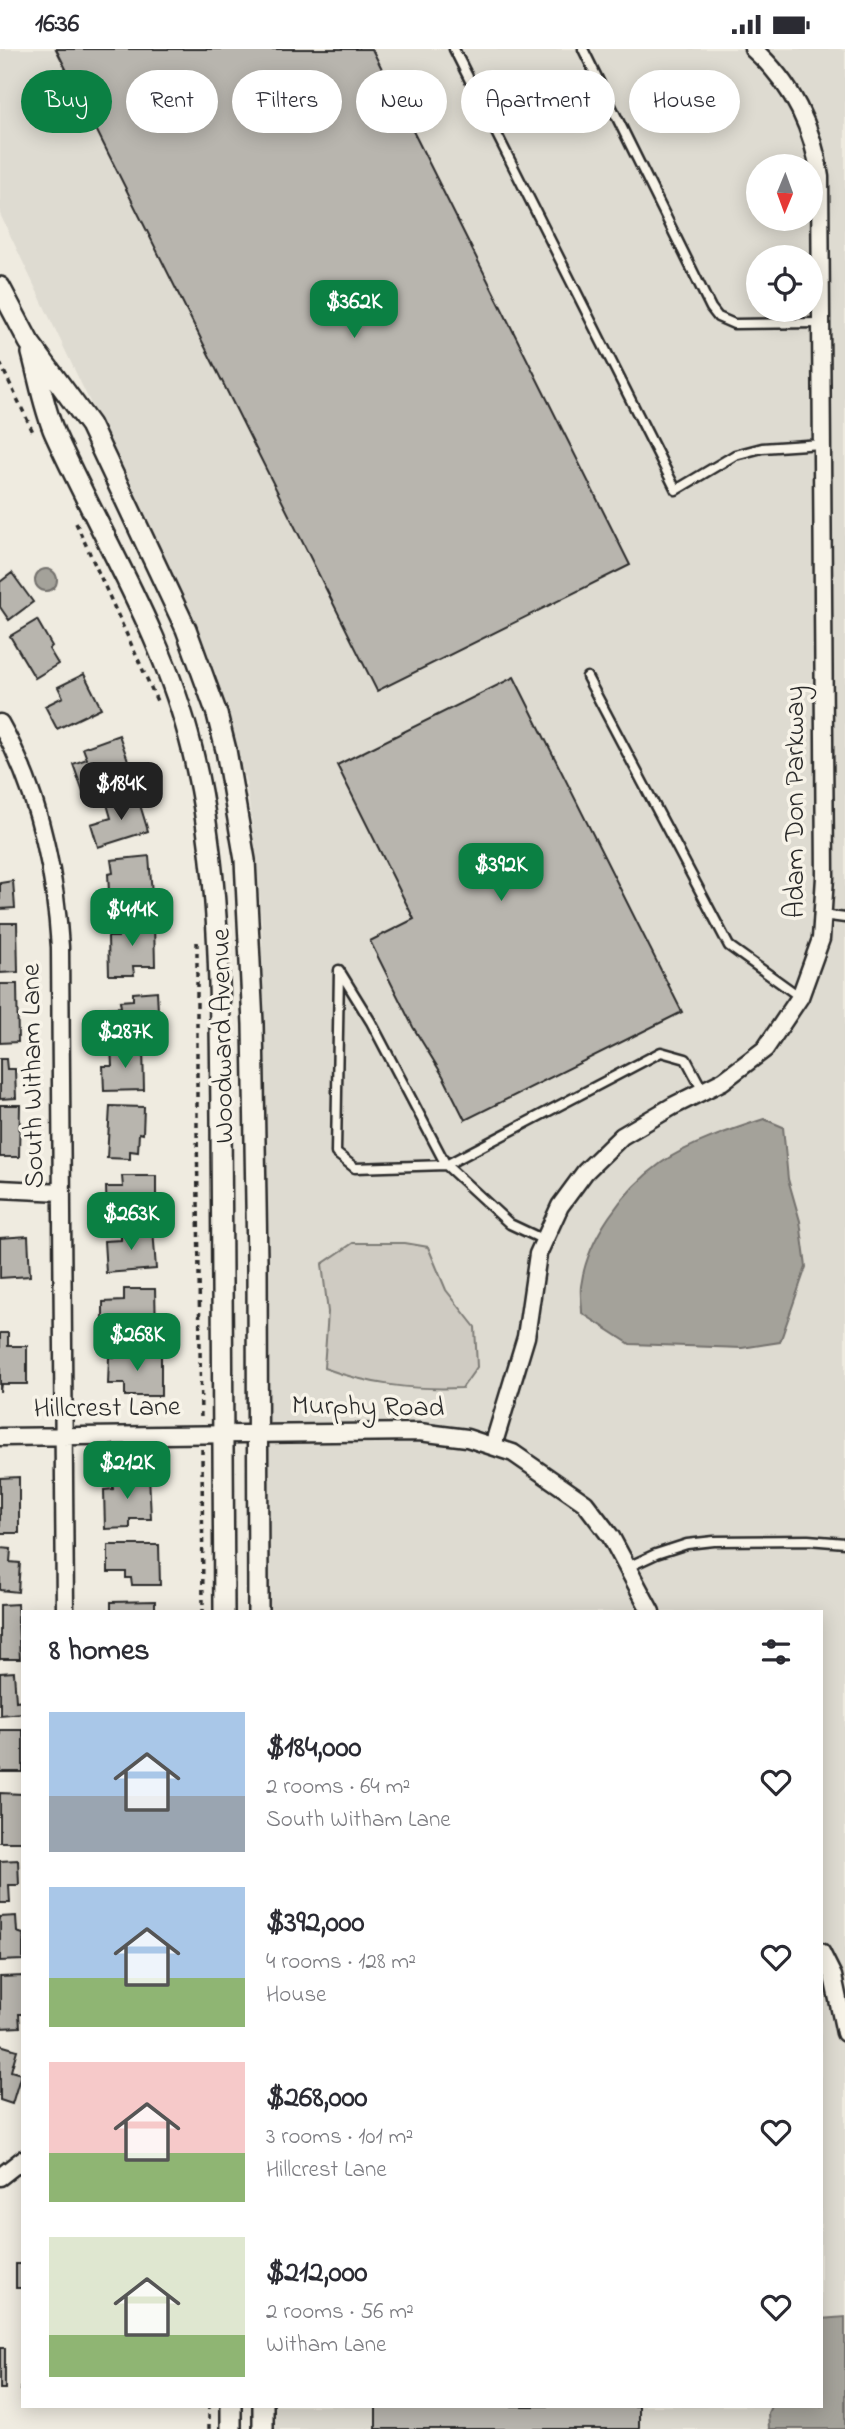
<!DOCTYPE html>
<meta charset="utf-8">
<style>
:root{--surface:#fff;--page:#f2f2f3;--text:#2b2b33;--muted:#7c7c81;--accent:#0b8043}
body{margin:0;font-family:"Indie Flower",sans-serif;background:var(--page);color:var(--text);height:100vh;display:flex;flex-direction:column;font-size:26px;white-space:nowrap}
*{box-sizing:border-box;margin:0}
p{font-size:23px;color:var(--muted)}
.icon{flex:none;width:38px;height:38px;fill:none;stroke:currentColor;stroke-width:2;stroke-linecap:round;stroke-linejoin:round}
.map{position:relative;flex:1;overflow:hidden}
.sheet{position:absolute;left:21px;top:1561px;width:802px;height:798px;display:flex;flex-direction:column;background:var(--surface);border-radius:0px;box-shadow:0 4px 18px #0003}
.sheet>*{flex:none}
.hud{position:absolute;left:21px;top:21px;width:803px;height:63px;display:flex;gap:14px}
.needle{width:46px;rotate:181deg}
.controls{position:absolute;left:746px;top:105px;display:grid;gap:14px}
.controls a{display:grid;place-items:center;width:77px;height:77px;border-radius:50%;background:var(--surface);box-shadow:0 4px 18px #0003;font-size:35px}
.price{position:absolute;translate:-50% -60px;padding:0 16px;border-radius:14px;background:var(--accent);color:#fff;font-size:23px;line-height:46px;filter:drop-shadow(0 2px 4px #0008)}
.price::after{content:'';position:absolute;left:50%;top:42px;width:21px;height:16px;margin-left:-10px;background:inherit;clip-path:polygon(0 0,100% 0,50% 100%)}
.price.current{background:#222;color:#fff}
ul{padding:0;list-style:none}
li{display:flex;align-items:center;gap:21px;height:175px;padding:0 28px}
li span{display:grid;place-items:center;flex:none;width:196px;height:140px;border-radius:0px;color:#555}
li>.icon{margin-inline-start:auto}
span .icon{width:84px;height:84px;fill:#fffc;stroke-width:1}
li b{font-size:30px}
h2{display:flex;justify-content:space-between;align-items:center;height:84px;padding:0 28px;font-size:30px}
.pill{padding:0 24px;border-radius:32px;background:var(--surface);box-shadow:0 4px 18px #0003;font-size:24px;line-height:63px}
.pill.current{background:var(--accent);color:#fff}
.status{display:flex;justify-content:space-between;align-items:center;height:49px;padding:0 35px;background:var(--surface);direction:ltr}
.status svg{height:19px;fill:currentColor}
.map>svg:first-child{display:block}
.built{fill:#dedbd1;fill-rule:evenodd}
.green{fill:#cfcbc2;stroke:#7d7b76;stroke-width:2}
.water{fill:#a4a29a;stroke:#74726e;stroke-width:2}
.building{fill:#b8b5ae;stroke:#2b2b2b;stroke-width:2}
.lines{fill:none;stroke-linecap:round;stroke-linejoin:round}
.service-casing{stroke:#2b2b2b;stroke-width:13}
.minor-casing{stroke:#2b2b2b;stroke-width:21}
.tertiary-casing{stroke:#2b2b2b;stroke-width:24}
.path{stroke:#2b2b2b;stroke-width:3.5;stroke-dasharray:5 5;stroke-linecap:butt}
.service{stroke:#f7f3e8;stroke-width:8}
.minor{stroke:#f7f3e8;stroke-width:16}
.tertiary{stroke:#f7f3e8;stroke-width:19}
.labels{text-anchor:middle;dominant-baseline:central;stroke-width:7;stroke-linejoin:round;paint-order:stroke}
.street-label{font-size:28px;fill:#2b2b2b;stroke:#f7f3e8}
</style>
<div class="status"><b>16:36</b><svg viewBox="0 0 49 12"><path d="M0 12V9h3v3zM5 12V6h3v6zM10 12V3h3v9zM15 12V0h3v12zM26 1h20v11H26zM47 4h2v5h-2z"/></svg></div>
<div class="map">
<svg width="845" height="2380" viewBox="0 0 845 2380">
<rect width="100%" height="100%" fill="#efebe0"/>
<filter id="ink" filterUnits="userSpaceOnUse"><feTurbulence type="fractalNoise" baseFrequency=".0143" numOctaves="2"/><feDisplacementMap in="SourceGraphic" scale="14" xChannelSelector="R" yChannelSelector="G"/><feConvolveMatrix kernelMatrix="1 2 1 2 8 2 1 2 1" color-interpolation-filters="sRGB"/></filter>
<g filter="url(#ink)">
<!-- built -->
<path class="built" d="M0,0H840L845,2V2380H272V2357H821V1563H267L262,882L256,803L246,734L217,628L198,579L0,165ZM758,117H810V170H758ZM758,208H810V261H758Z"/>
<!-- green -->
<path class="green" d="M353,1194H405L428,1198L446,1241L475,1278L477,1318L462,1339C413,1341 370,1336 324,1319L328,1263L322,1215Z"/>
<!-- water -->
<path class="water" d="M35 531a11 11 0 1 1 22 0a11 11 0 1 1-22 0Z
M764,1070L783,1078L788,1130L800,1172L806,1218L780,1293L742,1299L630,1295L582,1264C582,1255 580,1246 581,1237C587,1190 623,1141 661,1114C688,1095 733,1080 764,1070Z
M845,2268V2380H769L768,2364L771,2357H821V2270Z"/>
<!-- building -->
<path class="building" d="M56,0H372L630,516L377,642Z
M12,524L33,553L9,571L0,558V533Z
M37,571L52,597L49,600L58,615L35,629L10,587Z
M84,625L101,659L57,680L45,657L63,648L58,638Z
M514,628L682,963L465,1071L443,1027L413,978L370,892L414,870L337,716Z
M119,686L133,725L83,743L73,715L87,710L83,699Z
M137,746L148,782L98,798L91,775L111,769L107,755Z
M149,807L152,845L130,847L131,857L106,859L105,844L109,843L108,825L113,824L111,811Z
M13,832L15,859L0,860V834Z
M117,873H154L155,917H133L134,926H109L108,888H118Z
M0,874H17L18,923L0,924Z
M0,935H17L18,993L0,994Z
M157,942L159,983L108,986L106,959L121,958L120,952L133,951V944Z
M143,997L144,1041L104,1042L103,1017H112L111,998Z
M0,1010H6L7,1020H15L16,1049L0,1050Z
M0,1056H20L19,1108H0Z
M110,1057L144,1058L143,1085L139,1084L138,1103L130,1102V1110L107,1109Z
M122,1127H156V1168H107L106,1138H123Z
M153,1179L156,1220L106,1224L104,1192L121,1191V1181Z
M28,1187L30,1227L0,1229V1189Z
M124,1240H155L156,1281L103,1282V1253L124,1252Z
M0,1284H8V1297H27V1335H1L0,1343Z
M125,1302L161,1303V1347H125V1335H108L109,1308H125Z
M149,1425L151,1470H130V1479L105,1480L104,1441L113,1440L112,1426Z
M19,1428V1484H0V1429Z
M108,1496H159L160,1536H132L131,1529H126V1523H108Z
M0,1499L11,1500L10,1513L20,1514L18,1543L0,1541Z
M155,1552V1563H111V1553Z
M17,1555L20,1610H0V1556Z
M14,1623L16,1652L23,1651V1664L0,1666V1624Z
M0,1681H23V1723H0Z
M0,1744L23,1745V1793H0Z
M18,1811L19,1836H9L10,1854H0V1812Z
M16,1867L17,1883L23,1885V1911L0,1912V1868Z
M23,1927V1965H19L20,1978L0,1979V1928Z
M0,1996L17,2001L11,2022L21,2025L12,2055L0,2051Z
M16,2215H23V2239H16Z
M0,2299H5V2340H0Z
M21,2300H23V2342H21Z
M376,2357H639V2380H376Z"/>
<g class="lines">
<!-- service casing -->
<g class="service-casing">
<path id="service" d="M454,0L676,441L735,406L762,399L821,395
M583,0L711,259L718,268L734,275L821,274
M587,628L729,897L800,948
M822,866L845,869
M544,1191L510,1175L446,1116L355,1119L336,1104L339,921L371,973L446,1116L661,1003L686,1010L703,1042
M628,1518L656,1505L687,1495L714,1492L808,1491L845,1494"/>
</g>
<!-- minor casing -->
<g class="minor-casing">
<path id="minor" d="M0,674C39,743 55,820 60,898L65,1563
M0,1140L62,1143
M0,1388L419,1383L467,1389L513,1404L585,1454L611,1488L651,1563
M493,1397L526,1288L538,1205L560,1157L585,1123L622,1087L673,1057L723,1032L765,1000L800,948L821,890L825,828L820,128C813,78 791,33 753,0
M821,1903L833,1927L845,1984
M0,2128L23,2110"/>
</g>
<!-- tertiary casing -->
<g class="tertiary-casing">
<path id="tertiary" d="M0,238L29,293L90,376L186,580L217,665L226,701L245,811L253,975L257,1213L258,1563
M32,304C39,330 44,360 55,385C102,489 165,588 192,700C221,821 220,945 221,1069C223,1233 222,1398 224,1563
M231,2357V2380
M263,2357V2380"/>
</g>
<!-- path -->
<path class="path" d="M0,314L34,385
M76,474L157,652
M197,893V1079L201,1371
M202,1400L203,1563
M209,2380V2357"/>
<!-- service -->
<use href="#service" class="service"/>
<!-- minor -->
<use href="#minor" class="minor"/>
<!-- tertiary -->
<use href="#tertiary" class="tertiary"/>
</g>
</g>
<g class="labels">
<!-- street labels -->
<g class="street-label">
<text transform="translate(796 753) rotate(-90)">Adam Don Parkway</text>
<text transform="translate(224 987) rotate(-91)">Woodward Avenue</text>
<text transform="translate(34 1027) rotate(-91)">South Witham Lane</text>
<text transform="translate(368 1359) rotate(1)">Murphy Road</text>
<text transform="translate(107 1360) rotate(-1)">Hillcrest Lane</text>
</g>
</g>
</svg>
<div class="controls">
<a><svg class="needle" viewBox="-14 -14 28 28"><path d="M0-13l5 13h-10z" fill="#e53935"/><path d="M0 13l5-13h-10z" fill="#7c7c81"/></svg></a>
<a><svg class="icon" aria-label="locate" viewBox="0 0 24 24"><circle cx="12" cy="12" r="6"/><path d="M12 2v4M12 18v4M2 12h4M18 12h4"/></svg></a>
</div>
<b class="price" style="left:354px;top:291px">$362K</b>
<b class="price current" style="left:121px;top:773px">$184K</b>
<b class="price" style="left:501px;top:854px">$392K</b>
<b class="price" style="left:132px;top:899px">$414K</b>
<b class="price" style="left:125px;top:1021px">$287K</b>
<b class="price" style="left:131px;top:1203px">$263K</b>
<b class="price" style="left:137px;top:1324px">$268K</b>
<b class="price" style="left:127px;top:1452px">$212K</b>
<div class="hud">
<a class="pill current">Buy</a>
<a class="pill">Rent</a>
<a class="pill">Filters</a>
<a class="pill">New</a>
<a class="pill">Apartment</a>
<a class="pill">House</a>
</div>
<section class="sheet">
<h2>8 homes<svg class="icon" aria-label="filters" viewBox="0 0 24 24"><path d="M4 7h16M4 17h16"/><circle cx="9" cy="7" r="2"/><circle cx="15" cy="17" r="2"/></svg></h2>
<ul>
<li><span style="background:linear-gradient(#a9c7e8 60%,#9aa5b1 0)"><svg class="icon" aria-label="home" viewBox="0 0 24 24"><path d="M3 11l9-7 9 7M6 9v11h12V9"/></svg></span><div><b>$184,000</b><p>2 rooms · 64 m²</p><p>South Witham Lane</p></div><svg class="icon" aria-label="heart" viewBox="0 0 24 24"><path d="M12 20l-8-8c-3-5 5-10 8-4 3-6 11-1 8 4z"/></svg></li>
<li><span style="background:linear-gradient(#a9c7e8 65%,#8fb573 0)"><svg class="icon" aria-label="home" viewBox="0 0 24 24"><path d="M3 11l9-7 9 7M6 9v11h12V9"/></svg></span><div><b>$392,000</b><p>4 rooms · 128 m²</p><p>House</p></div><svg class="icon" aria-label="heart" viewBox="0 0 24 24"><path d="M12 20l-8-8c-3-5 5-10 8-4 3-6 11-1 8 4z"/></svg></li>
<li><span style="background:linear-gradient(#f6c9c9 65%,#8fb573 0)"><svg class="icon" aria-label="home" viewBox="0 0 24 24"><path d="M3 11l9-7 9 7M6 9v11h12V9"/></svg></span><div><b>$268,000</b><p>3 rooms · 101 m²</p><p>Hillcrest Lane</p></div><svg class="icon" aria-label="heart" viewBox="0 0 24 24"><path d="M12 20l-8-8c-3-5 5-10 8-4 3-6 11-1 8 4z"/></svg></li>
<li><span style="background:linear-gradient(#dfe7d0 70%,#8fb573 0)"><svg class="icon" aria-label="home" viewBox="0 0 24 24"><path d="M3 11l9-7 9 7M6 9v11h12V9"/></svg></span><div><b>$212,000</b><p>2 rooms · 56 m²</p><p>Witham Lane</p></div><svg class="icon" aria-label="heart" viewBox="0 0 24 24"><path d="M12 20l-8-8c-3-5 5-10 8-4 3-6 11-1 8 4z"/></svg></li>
</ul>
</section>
</div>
